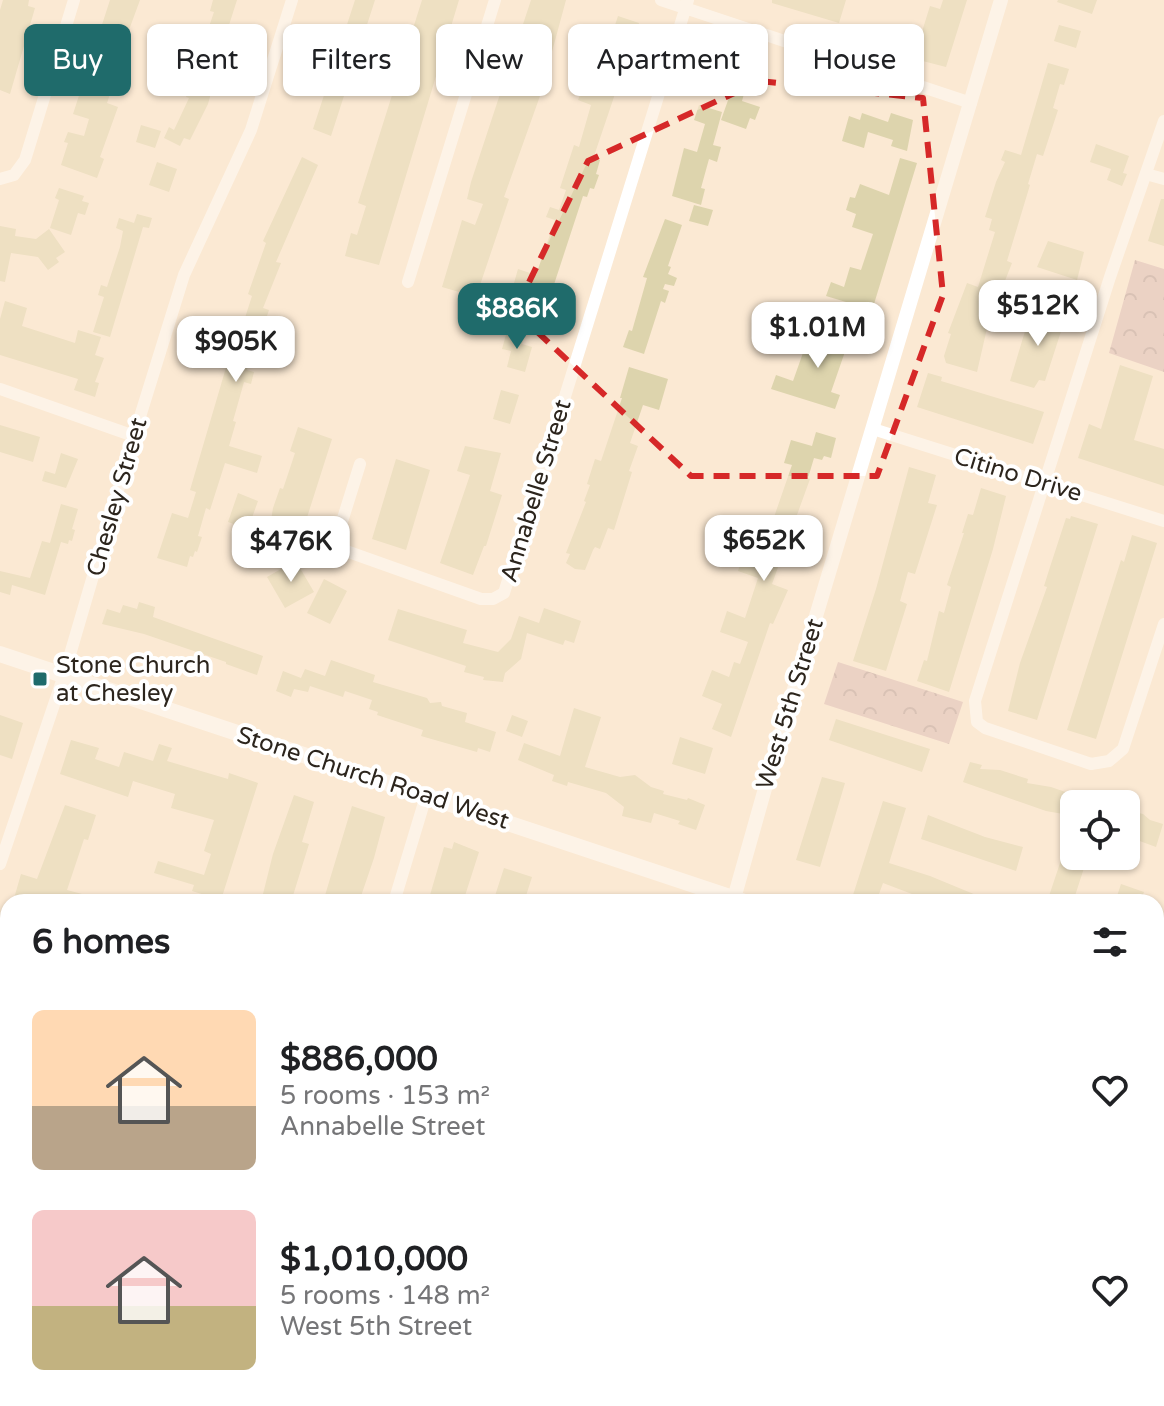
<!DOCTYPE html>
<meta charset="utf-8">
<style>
:root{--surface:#fff;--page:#f2f2f2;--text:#202124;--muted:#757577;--accent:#1f6b6b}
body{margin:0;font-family:"Varela Round",sans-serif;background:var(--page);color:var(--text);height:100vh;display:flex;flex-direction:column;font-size:30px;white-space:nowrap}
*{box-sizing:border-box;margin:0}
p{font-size:26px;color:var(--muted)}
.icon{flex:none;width:44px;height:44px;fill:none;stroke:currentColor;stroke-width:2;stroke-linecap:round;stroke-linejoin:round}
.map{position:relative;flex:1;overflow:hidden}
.panel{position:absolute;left:0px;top:894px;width:1164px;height:512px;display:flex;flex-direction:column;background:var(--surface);border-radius:24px 24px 0 0;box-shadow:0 2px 6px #0004}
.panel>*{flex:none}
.banner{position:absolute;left:24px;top:24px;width:1116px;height:72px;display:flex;gap:16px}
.controls{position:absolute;left:1060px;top:790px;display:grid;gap:16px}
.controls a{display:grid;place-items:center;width:80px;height:80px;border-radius:12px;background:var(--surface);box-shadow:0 2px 6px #0004;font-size:40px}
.price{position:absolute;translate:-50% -68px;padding:0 18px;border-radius:16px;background:#fff;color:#222;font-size:26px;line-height:52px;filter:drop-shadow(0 2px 4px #0008)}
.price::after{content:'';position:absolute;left:50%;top:48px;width:24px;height:18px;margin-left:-12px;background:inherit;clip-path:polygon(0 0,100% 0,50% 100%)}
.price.on{background:var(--accent);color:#fff}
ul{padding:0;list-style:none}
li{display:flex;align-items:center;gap:24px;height:200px;padding:0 32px}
li span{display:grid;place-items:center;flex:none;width:224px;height:160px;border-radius:12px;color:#555}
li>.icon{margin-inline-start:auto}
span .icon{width:96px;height:96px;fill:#fffc;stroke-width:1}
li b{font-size:34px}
h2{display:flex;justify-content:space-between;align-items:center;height:96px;padding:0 32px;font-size:34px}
.chip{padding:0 28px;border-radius:12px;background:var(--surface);box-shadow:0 2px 6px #0004;font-size:28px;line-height:72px}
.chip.on{background:var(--accent);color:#fff}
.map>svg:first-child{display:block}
.forest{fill:url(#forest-firs)}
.park{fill:url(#park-crowns)}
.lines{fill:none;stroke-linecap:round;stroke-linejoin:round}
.stream{stroke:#b2bd98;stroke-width:4}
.building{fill:#ddd4ad}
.minor{stroke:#fff;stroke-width:12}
.tertiary{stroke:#fff;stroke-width:14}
.secondary{stroke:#fff;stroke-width:16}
.marked{fill:none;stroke:#d62828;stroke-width:6;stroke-dasharray:16 10;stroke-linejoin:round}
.poi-dot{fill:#1f6b6b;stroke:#fff;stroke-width:3}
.labels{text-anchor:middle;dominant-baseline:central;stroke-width:8;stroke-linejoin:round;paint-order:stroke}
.street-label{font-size:24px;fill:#2c251d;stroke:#fff}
.poi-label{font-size:24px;fill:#2c251d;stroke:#fff;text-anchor:start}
</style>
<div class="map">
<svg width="1164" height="1406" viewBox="0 0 1164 1406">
<defs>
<pattern id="forest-firs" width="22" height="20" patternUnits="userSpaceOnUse" patternTransform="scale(2)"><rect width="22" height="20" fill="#d8b5b2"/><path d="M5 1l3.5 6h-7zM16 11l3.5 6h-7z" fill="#af9390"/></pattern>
<pattern id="park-crowns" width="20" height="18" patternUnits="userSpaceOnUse" patternTransform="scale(2)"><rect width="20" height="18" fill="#d8b5b2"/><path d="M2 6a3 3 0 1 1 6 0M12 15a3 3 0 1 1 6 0" fill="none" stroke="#af9390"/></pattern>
</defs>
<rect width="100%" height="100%" fill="#fbe9d3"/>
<!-- forest -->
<path class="forest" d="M579,1398H944L941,1406H578Z"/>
<!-- park -->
<path class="park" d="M1135,260L1164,269V372L1109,353Z
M838,662L963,702L949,744L824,704Z
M0,1041L8,1044V1398H556L554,1406H0Z"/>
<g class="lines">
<!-- stream -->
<path class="stream" d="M891,1406L899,1398"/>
</g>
<!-- building -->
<path class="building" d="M3,0H29L28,6L35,8L10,94L0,90V10Z
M110,0H140L122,49L130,52L126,65L123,63L119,74L117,73L107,103L118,107L100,157L104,159L97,178L61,165L68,143L64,142L68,132L84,136L89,119L73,114Z
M213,0H237L229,25L232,26L216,63L219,64L208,104L190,140L184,138L180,146L164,138L169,127L174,130L189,98L186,97L190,86L182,83L187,68L194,71L214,12L210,11Z
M355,0H375L331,136L313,129Z
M422,0H459L379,265L345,256L351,233L357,235L366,206L358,203Z
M531,0H566L540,96L504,197L509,199L476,297L442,287L462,220L475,225L483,204L467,199L471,182Z
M772,0H846L839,23L772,3Z
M943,0H967L946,67L911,58L913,55L899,51L905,33L920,38L930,6L940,9Z
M1058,0H1097L1092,14L1057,2Z
M618,16L639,23L593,159L600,160L596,174L599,175L594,189L590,188L587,197L583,196L544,315L526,309L533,290L514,283L518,269L536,275L555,220L546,217L550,207L559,210L566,190L560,188L574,145L579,147L591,105L578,100L597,52L605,55Z
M1059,25L1081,31L1076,48L1054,41Z
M712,63L749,76L742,101L760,107L755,120L750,118L746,129L721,120L732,89L706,81Z
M1048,63L1069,69L1064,85L1060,84L1053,108L1058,110L1043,156L1037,154L1028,184L1030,185L1007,261L1012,263L988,324L977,372L946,363L944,356L951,334L948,333L967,283L978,287L995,232L989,230L992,219L985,217L996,182L1005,162L1001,160L1005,150L1021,155Z
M699,105L722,112L713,145L721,147L717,162L709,159L701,188L705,189L701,205L672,196L684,148L697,152L705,124L694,120Z
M862,113L888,122L891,113L913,120L907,151L891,146L893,140L868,132L864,148L842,141L849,116L860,120Z
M141,125L161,131L155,148L136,142Z
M1096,144L1129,156L1123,173L1127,174L1122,186L1107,180L1111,169L1090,162Z
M302,157L318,165L276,262L281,263L263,308L269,310L257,346L254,345L247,370L254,372L251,384L244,382L233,421L236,422L229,446L262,456L257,473L225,463L210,510L206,508L198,536L202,537L197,552L195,551L193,557L190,556L187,567L157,558L172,513L188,518L196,492L190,490L230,354L233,355L252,296L248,294L266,243L263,241Z
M900,158L917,163L867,327L841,318L846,302L826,296L831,282L844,287L850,267L861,270L873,234L852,227L856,214L846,210L850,197L855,198L860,184L889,195Z
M157,162L177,169L169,192L149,185Z
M59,188L84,196L82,201L89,203L85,215L78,213L71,235L50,228L59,200L55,198Z
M1161,199H1164V246L1148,241Z
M694,205L713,210L708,226L689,221Z
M137,214L152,218L149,228L143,227L110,337L93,332L104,297L98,295L101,285L107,287L120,247L123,231L116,228L119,218L134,223Z
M665,219L682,225L668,266L671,267L668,274L677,278L674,286L665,284L663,289L669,291L665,303L661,301L644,354L623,347L629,330L632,331L647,278L643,277Z
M0,226L16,229L15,236L36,239L49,229L65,252L56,258L59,262L48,270L38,257L11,253L5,282L0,281Z
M1048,241L1084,252L1077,280L1037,267Z
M5,301L27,308L22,326L75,343L78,330L101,337L95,355L104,358L95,382L99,383L95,397L74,390L78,379L0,355V319Z
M1032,308L1066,316L1045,381L1039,380L1034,388L1010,381Z
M827,320L849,327L844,341L848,343L831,392L840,395L835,409L771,389L776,375L793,381L804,350L820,355L828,331L824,330Z
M507,331L524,336L522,344L532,347L525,372L507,367L511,351L502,349Z
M1120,365L1153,376L1134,440L1164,449V486L1078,458L1089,424L1101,429Z
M629,367L668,379L659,410L643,405L630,443L638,446L629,471L632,472L614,530L608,528L600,549L595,547L593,550L585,570L575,569L566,563L570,554L566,553L586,502L584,501L590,485L587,484L595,459L601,461L622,398H620Z
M928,373L942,377L941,381L1044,412L1033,444L917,407Z
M501,390L519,395L510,424L493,419Z
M0,425L40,437L33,462L0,452Z
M298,427L332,439L303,530H306L302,556L266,550L273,508L280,488L283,489L295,453L290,451Z
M816,432L836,438L831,458L824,456L822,460L814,458L808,478L810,479L772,584L788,590L773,624L770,623L731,737L712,729L722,704L702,696L712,670L729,677L734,662L740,664L748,642L720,632L727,611L745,618L758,578L738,571L747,544L762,550L752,530L759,515L773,520L792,465L784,463L791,440L812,446Z
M465,446L501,453L490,491L502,495L486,546H484L473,575L440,563L470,475L457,471Z
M61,453L78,459L66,488L42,481L45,471L55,474Z
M396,459L430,470L406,550L372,539Z
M909,467L936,475L928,503L937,505L915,574L908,572L900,601L907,604L886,671L853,661L876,589Z
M981,488L1006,496L993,549L949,692L917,681L924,660L927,661L939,611L944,613L951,587L947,585L964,533H962L968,514L973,515Z
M238,493L258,501L248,529L228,522Z
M61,504L78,509L72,529L75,530L72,541L69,540L68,544L61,542L45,595L12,585L10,595L0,592V571L30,578L42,541L50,543Z
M1071,516L1098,524L1037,720L1008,711L1020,663L1047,587L1044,586L1050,567L1066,518L1070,519Z
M1132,535L1157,543L1096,739L1067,730L1121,560L1124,562Z
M302,557L300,568L314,592L285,608L267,577Z
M324,579L347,591L330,624L307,613Z
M139,602L155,607L153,617L263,656L257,675L226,664V662L144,634L102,624L107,609L120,613L123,605L137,609Z
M544,608L581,621L574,643L565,640L563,645L527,633L521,659L505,673L503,682L483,680L484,677L464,672L466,666L388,640L398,609L467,630L463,643L498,652L511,639L519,616L539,623Z
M331,660L375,675L373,682L427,698L430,703L441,702L442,706L467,713L465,722L496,732L490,752L478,748L477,752L421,736L423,730L377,715L378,712L369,709L372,700L345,691L343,697L310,686L308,692L294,689L291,697L276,691L283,671L301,678L305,669L325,676Z
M574,708L601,717L585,767L620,777L635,775L651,787L664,791L663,794L687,800L688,798L705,805L696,830L678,824L680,821L654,813L651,823L622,816L624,807L606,793L568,782L567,786L552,781L554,775L518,760L524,743L560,756Z
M0,715L23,723L12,759L0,755Z
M512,715L528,721L522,737L506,731Z
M836,719L930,749L922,772L829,740Z
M680,737L713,748L705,774L672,764Z
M71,740L99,748L95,759L119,767L124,752L153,761L159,744L172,748L167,761L228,779L229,773L258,783L221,900L192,891L194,885L154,873L158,861L204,875L211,854L204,851L214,820L171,808L175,794L133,781L128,797L60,774Z
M970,762L982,765L980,769L1000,770L1028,779L1027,783L1051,787L1074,795V821L1063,814L1046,811L963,782Z
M822,777L845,783L820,867L796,860Z
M294,795L314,802L302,842L309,844L291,902H261L273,854Z
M883,801L906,808L889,863L930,876L993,902H933L883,883L876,902L853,895Z
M65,805L96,815L88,840L84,839L67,890L97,898L96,902H13L21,874L37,879Z
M352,806L385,817L374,858L359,902H323Z
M1126,810L1143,814L1150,820L1163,824L1156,847L1126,836Z
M928,815L985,837L1023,847L1016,871L921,839Z
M454,842L479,852L463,902H428L444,847L452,849Z
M1061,860L1084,868L1073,902H1047Z
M504,868L532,877L524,902H493Z
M1121,884L1144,892L1140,902H1115Z"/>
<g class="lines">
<!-- minor -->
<path class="minor" d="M661,0L971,103
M1164,121L1110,277L975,701L977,722L985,728L1091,764L1109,761L1123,749L1164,624
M1146,174L1164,179
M0,179L14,175L25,160L74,0
M408,282L495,0
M0,389L134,436
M873,429L1164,521
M360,464L340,528V543L346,551L481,599H493L504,593L688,0
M0,864L64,675L134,436L184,275L251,130L292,0
M394,902L426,796
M0,938L8,941"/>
<!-- tertiary -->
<path class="tertiary" d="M733,902L777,746L1001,0
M571,1406L574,1398"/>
<!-- secondary -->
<path class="secondary" d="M0,654L745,902
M1156,1045L1164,1048"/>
</g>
<!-- marked area -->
<path d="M0 0H1164V1406H0ZM760,81L923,98L943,295L877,476H691L515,311L588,161Z" fill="#fbe9d3" fill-opacity=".55" fill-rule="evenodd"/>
<path class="marked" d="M760,81L923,98L943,295L877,476H691L515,311L588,161Z"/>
<!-- markers -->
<rect class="poi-dot" x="32" y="671" width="16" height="16" rx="4"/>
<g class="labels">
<!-- street labels -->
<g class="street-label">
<text transform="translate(1018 475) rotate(17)">Citino Drive</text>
<text transform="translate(536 491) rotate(-73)">Annabelle Street</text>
<text transform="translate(117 497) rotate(-74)">Chesley Street</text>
<text transform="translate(790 704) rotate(-73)">West 5th Street</text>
<text transform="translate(373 778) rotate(18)">Stone Church Road West</text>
</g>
<!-- poi labels -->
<g class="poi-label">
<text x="56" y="665">Stone Church<tspan x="56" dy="28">at Chesley</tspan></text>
</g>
</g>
</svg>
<div class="controls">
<a><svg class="icon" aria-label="locate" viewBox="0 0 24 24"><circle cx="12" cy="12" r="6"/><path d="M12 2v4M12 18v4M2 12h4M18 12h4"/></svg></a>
</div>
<b class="price" style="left:1038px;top:348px">$512K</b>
<b class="price on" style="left:517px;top:351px">$886K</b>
<b class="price" style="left:818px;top:370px">$1.01M</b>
<b class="price" style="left:236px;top:384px">$905K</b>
<b class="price" style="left:764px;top:583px">$652K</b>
<b class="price" style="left:291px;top:584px">$476K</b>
<div class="banner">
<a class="chip on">Buy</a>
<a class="chip">Rent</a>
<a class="chip">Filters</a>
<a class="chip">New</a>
<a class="chip">Apartment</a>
<a class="chip">House</a>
</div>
<section class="panel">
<h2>6 homes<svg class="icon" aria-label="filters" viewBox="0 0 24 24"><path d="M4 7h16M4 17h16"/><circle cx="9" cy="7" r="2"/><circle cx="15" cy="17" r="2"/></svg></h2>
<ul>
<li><span style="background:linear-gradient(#ffd9b3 60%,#b9a48a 0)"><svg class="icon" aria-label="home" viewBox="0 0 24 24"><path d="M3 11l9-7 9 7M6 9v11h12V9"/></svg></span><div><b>$886,000</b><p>5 rooms · 153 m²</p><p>Annabelle Street</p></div><svg class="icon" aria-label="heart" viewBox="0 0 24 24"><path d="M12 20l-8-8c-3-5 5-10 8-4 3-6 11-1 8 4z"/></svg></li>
<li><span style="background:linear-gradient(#f6c9c9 60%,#c2b280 0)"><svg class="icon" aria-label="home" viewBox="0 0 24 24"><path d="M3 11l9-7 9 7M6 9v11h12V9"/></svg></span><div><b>$1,010,000</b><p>5 rooms · 148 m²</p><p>West 5th Street</p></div><svg class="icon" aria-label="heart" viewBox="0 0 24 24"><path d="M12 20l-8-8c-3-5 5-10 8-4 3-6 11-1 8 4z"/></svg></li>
</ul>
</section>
</div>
